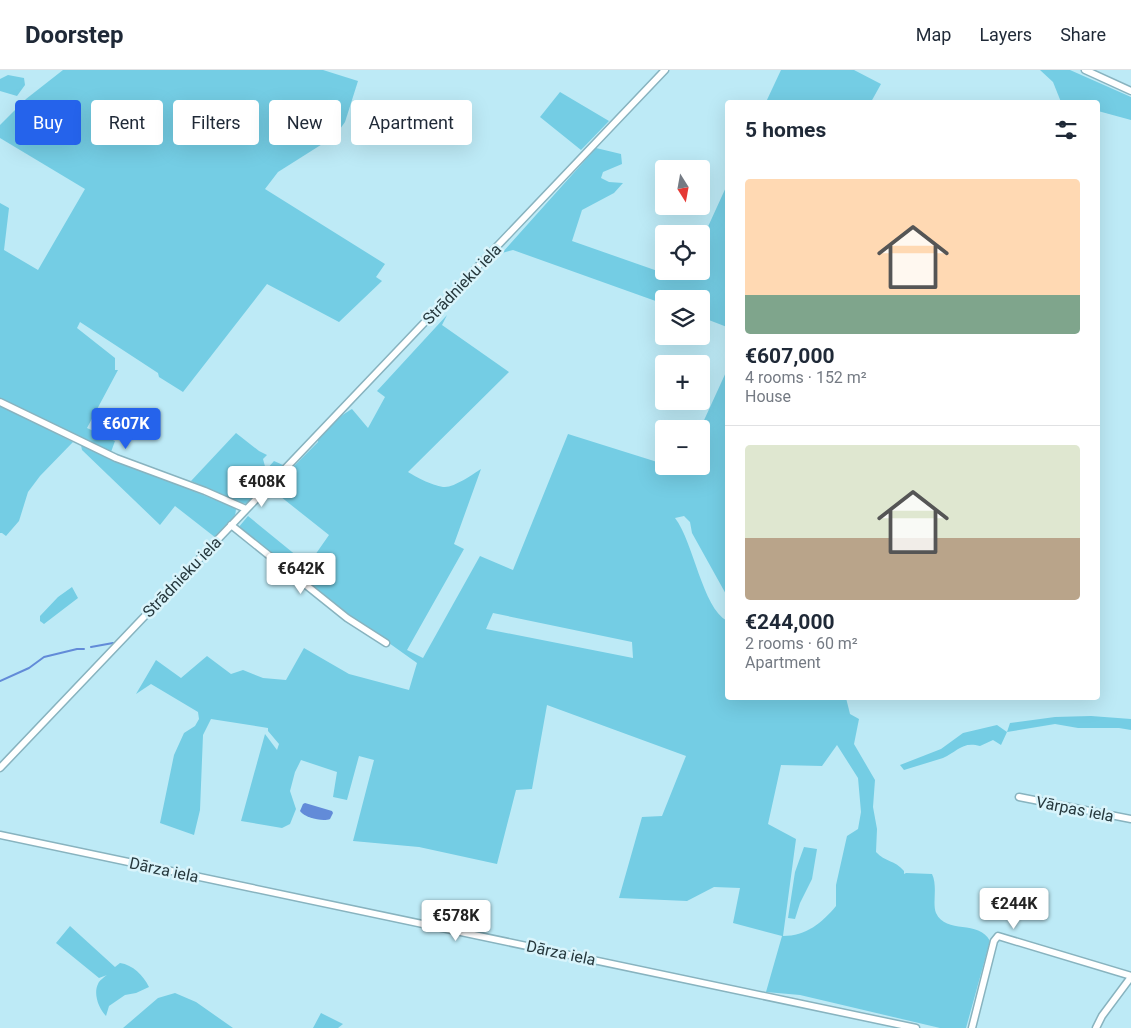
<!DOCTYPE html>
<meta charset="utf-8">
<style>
:root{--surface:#fff;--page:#f6f6f7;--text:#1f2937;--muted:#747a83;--line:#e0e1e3;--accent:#2563eb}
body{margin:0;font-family:Roboto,sans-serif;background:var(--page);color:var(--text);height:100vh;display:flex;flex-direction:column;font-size:19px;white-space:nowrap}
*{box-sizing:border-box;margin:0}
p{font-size:16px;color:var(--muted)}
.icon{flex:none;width:28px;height:28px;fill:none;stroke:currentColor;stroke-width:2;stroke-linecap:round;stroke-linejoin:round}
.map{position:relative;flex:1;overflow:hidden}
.side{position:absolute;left:725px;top:30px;width:375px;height:600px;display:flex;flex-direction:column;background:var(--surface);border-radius:5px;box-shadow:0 5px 20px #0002}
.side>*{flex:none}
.hud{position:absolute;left:15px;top:30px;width:475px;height:45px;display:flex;gap:10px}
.needle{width:32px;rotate:169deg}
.buttons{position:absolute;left:655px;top:90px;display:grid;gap:10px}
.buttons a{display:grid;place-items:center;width:55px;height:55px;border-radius:5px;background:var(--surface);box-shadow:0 5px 20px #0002;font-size:25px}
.price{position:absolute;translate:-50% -42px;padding:0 11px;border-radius:5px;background:#fff;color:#222;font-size:16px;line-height:32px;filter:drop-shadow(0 1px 2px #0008)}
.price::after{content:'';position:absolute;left:50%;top:30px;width:15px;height:11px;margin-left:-8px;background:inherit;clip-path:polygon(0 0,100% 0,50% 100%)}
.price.selected{background:var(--accent);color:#fff}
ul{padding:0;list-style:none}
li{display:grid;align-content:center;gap:10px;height:265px;padding:0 20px}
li+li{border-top:1px solid var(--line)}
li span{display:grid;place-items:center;height:155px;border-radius:5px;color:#555}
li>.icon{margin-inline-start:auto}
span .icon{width:90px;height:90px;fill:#fffc;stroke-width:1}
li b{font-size:21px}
h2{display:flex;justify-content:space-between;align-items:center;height:60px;padding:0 20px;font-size:21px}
.pill{padding:0 18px;border-radius:5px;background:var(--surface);box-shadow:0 5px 20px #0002;font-size:18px;line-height:45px}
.pill.selected{background:var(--accent);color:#fff}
header{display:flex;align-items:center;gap:30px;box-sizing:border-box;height:70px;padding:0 25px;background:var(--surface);border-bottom:1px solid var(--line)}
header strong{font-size:24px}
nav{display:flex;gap:28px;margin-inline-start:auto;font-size:18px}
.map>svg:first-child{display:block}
.green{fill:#74cde4;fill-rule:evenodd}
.water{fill:#628bd8}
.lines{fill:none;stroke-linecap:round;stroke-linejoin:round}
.stream{stroke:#628bd8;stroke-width:2}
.minor-casing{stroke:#88b3bf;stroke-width:9}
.minor{stroke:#fff;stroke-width:6}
.labels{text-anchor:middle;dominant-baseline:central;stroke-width:5;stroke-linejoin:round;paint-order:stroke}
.street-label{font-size:16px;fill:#26383d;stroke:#d9f4fb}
</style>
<header>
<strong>Doorstep</strong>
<nav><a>Map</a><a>Layers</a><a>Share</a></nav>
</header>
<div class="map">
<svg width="1131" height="958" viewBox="0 0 1131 958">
<rect width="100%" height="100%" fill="#bdeaf6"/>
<!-- green -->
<path class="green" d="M63,0H323L358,11L345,52L335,66L278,102L265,119L385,194L376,207L382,211L339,252L267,214L183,322L159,307L158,303L80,252L77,258L115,288V300H118L87,358L115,371L111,382L0,328V133L9,138L4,180L38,200L85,119L0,68V55L26,29Z
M781,0H854L881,14L871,32H766Z
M1040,0H1070L1131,27V50L1098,41V32H1061L1053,12Z
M8,5L24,8L25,15L17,26L0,21V9Z
M560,22L609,51L581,80L540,47Z
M596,78L621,84L622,94L603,102L601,108L609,112L623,113L614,123L582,140L572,171L669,205L677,201H701V172L727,115V257L701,247V229H664V234L513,180L502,183Z
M447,245L442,255L509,302L408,402C416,407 435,417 445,417C455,417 473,404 481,399L454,474L464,479L407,580L423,588L480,486L513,500L568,364L654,391L673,399L687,396H701L700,359L727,300V526L692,463L690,452L684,446L675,448C694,473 702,537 727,551L728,628H846L850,644L859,649L854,674L875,710L873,737L877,759L876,782C885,792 895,790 904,801V804L906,803L932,804C938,817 932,833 936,843C946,865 979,849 990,871L966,958H940L800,925L766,922L782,866L733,853L740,818L714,817L687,831L619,828L642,747L662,746L686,686L547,635L532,719L516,720L497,794L419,777L353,771L374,690L359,686L347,730L333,727L337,702L301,690L295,702L290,721L296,739L290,754L282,758L241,751L265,664L277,680L279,674L268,661V658L211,649L203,665L200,740L194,765L160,753L174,685L184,663L195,656L199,649L198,642L151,614L136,624L156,590L181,608L207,586L231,604L243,600L263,608L286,610L304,578L349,604L409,620L417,593L330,531L238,458L248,446L308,495L329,465L271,419L318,372C317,362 343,344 352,339L368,358L385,327L377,321ZM493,543L632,572L633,588L486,559ZM837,675L858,708L861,742L858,759L847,766L836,815V836C822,853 806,866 783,866L796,769L768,754L781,695L822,696Z
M0,335L73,372L40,406L28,422L19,451L6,466L2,463H0Z
M236,363L259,381L267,385L263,389L266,400L274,391L283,395L247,434L235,432L191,411Z
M81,375L228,435L236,439C236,451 224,460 216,468L175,436L160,455L82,380Z
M72,517L78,528L44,554L40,551V546L58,527Z
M1091,646L1131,649V660L1119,658H1078L1055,654L1007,662L1001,675L993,670L980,676C962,671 957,682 943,688C930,692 917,696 904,700L900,695L941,679L963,663L997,655L1007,662L1010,653L1055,647Z
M804,777L817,779L812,809L800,833L795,849L788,848L795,802Z
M70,856L115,897L120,893C133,895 143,905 149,917L136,923L125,925L109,936L106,946C99,939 93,924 98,914C99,911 104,907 107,905L99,908L56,873Z
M175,923L196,932L233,958H123L158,928Z
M321,943L343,954L338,958H313Z"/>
<!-- water -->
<path class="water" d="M305,733L332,741L333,743L330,749C323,752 305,748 300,741L303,734Z"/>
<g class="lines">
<!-- stream -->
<path class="stream" d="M91,577L113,573
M0,611L29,598L44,587L77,579H84"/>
<!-- minor casing -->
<g class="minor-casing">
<path id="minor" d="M1085,0L1131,21
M0,332L116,388L205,421L246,439
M231,455L347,548L386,573
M0,698L665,0
M1019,727L1131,749
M0,765L916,958
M972,958L994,871L998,866L1131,906
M1096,958L1102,946L1131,907"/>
</g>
<!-- minor -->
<use href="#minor" class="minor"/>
</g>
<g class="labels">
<!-- street labels -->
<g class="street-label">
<text transform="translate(462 214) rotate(-46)">Strādnieku iela</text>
<text transform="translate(182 507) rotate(-46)">Strādnieku iela</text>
<text transform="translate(1075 739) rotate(11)">Vārpas iela</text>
<text transform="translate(164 800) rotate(12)">Dārza iela</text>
<text transform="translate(561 883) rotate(12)">Dārza iela</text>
</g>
</g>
</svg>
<div class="buttons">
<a><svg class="needle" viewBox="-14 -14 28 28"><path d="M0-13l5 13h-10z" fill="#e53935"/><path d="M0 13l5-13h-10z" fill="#747a83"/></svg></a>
<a><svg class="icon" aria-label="locate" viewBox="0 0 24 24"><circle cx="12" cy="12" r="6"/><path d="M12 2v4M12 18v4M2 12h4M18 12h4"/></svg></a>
<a><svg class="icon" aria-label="layers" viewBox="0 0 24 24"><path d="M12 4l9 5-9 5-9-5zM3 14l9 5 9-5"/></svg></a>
<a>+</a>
<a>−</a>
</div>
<b class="price selected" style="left:126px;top:380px">€607K</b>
<b class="price" style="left:262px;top:438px">€408K</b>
<b class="price" style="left:301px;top:525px">€642K</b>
<b class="price" style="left:1014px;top:860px">€244K</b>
<b class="price" style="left:456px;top:872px">€578K</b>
<div class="hud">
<a class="pill selected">Buy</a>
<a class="pill">Rent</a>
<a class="pill">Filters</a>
<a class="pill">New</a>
<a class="pill">Apartment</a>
</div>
<section class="side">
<h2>5 homes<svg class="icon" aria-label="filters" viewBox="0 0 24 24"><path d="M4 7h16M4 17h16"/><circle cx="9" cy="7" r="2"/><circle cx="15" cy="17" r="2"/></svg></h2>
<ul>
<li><span style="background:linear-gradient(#ffd9b3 75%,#7fa58c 0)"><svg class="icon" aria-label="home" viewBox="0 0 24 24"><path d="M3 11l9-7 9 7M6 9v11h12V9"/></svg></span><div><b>€607,000</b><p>4 rooms · 152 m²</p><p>House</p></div></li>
<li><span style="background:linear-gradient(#dfe7d0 60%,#b9a48a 0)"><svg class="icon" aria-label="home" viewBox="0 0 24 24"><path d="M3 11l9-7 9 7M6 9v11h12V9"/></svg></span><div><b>€244,000</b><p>2 rooms · 60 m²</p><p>Apartment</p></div></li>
</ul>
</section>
</div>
